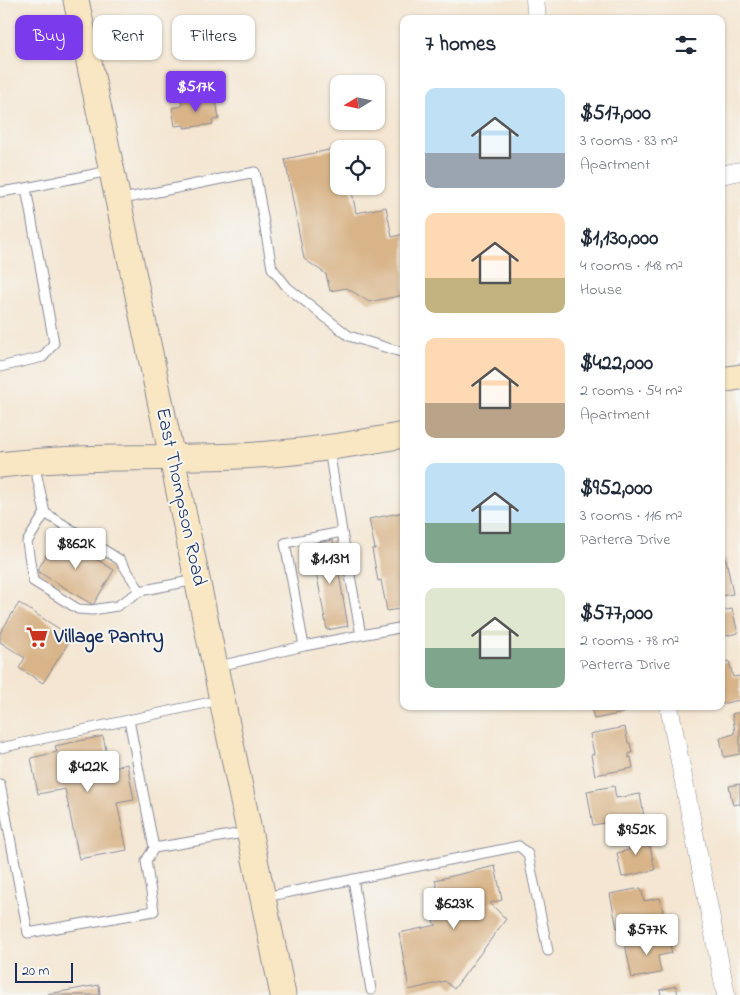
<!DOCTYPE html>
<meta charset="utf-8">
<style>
:root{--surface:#fff;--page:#f6f6f7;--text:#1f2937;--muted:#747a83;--accent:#7c3aed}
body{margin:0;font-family:"Indie Flower",sans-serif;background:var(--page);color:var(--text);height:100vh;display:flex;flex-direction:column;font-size:19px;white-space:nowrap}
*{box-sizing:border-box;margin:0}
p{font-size:16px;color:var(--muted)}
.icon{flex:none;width:28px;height:28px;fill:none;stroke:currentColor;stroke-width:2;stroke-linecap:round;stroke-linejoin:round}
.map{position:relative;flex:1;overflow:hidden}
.details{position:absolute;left:400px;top:15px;width:325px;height:695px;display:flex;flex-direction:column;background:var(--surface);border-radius:10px;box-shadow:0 1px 4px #0004}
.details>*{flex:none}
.top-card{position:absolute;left:15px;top:15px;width:310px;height:45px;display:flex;gap:10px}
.needle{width:32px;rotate:260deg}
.buttons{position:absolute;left:330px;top:75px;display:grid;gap:10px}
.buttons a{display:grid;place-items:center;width:55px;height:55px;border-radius:10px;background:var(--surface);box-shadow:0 1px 4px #0004;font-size:25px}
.scale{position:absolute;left:15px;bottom:12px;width:58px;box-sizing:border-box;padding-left:5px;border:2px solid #1b2f5e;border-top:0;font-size:14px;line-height:18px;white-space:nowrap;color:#1b2f5e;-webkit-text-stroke:4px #f6f6f2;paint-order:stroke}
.price{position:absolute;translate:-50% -42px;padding:0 11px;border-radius:5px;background:#fff;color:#222;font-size:16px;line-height:32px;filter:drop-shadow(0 1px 2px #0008)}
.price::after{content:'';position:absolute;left:50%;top:30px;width:15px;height:11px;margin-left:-8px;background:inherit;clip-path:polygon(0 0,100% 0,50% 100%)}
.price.selected{background:var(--accent);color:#fff}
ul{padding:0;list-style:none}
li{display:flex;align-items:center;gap:15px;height:125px;padding:0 25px}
li span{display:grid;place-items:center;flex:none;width:140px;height:100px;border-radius:10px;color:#555}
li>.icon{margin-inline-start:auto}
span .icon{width:60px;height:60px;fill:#fffc;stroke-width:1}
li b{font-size:21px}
h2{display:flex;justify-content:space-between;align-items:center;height:60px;padding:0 25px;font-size:21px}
.chip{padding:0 18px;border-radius:10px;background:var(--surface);box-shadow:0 1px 4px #0004;font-size:18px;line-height:45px}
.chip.selected{background:var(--accent);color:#fff}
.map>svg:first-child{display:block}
.building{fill:#d8b488}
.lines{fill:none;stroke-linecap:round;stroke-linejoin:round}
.service-casing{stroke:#888a98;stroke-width:11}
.minor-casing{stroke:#888a98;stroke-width:19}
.secondary-casing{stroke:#888a98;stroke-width:27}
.service{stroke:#fff;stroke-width:9}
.minor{stroke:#fff;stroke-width:18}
.secondary{stroke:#f9e7c3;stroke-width:25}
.labels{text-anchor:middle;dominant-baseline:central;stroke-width:4;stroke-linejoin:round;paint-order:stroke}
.street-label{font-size:20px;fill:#1b2f5e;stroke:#f6f6f2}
.poi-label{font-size:20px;font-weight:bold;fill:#1b2f5e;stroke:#f6f6f2;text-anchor:start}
</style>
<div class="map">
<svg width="740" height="995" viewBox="0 0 740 995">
<rect width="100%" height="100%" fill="#f6f6f2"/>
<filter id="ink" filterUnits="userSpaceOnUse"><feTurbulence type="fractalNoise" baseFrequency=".02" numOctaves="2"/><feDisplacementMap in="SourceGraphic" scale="10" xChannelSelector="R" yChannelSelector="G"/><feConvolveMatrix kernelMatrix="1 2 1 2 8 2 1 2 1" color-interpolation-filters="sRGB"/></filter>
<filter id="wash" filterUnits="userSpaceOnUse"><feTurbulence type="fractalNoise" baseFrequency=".0096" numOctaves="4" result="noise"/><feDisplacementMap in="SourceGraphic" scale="20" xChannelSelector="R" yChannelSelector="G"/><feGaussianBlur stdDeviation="1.12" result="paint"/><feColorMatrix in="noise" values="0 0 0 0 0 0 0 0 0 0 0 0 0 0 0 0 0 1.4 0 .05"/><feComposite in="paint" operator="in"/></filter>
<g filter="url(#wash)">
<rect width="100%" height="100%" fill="#f4e6d2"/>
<g id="blocks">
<!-- building -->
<path class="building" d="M207,96L208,101L216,100L219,119L212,120L213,124L184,128V125L175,126L172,108L182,106L181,100Z
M339,148V186H351L356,213L386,207L392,237L404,234V295L369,302L347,288L330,291L326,274L304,259L285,159Z
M404,512V608L387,611L381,580L378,581L372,549H375L369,519Z
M58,536L114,570L93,605L37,571Z
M333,540L348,626L327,630L311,544Z
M723,557L724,559H726L733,594L721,596V558Z
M19,603L72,637L43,683L19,668L25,658L0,642V633Z
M732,609L738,633L721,637V611Z
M729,661L733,677L740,676V700L721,704V663Z
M591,706H623L624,713L594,719Z
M740,712V754L724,757L720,738L734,734V731H735L732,714Z
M625,727L628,743H630L632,753L629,754V758L631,757L633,768L595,775L591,755L594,754L590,734Z
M103,736L110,768L127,764L134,800L117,803L127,850L79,859L65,789L38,794L31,758L57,752L55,746Z
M740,784V804L733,805L729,786Z
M614,786L616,798L640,794L644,816L593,825L587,791Z
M645,830L648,847L650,846L655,870L622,877L617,853L629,850L626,834Z
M495,866L502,900L490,903L506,919L454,989L445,981L409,990L399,933L437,925L433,922L440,911L444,913L435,880Z
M641,888L644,901L660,898L664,918L617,928L610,894Z
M668,936L672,953L658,956L661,973L632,978L625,944Z
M99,985L100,995H48V994Z
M676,986L678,995H661L660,990Z"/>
</g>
</g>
<g filter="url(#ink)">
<use href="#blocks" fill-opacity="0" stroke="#888a98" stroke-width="1"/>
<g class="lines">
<!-- service casing -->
<g class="service-casing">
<path id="service" d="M26,188L109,171
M0,192L26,188L54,343L43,357L0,367
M118,200L255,172L272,268L287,287L349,336L404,353
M34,463L45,513L120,560L140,591L195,580
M45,513L27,542L33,581L78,609L92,610L117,606L140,591
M361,635L404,627
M304,646L361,635L342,532
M215,667L304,646L285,543L342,532L329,449
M129,720L154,848
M0,748L220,700
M0,784L28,933L154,911L146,861L154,848L249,832
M353,879L371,990
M265,897L519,846L528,854L548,951"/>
</g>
<!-- minor casing -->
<g class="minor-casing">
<path id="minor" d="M535,0L537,19
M721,175L740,171
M669,706L726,995"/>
</g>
<!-- secondary casing -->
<g class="secondary-casing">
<path id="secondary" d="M76,0L172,458L283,995
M721,380L740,377
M0,465C79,455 159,459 238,456C294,454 349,445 404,435"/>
</g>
<!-- service -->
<use href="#service" class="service"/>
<!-- minor -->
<use href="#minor" class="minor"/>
<!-- secondary -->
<use href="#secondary" class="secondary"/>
</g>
</g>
<!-- icons -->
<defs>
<g id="supermarket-bare" transform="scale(1.725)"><path d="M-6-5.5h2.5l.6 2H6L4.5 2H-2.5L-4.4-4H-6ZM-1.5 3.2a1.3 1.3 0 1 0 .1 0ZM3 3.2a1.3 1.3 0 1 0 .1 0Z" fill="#c8321e" stroke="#f6f6f2" stroke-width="2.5" paint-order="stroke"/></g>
</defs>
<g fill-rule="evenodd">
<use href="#supermarket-bare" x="37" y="637"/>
</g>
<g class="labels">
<!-- street labels -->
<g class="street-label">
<text transform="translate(180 497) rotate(78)">East Thompson Road</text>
</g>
<!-- poi labels -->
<g class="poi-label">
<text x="54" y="637">Village Pantry</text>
</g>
</g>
</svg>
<div class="buttons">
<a><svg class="needle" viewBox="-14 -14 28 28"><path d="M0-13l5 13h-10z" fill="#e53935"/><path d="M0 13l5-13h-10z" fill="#747a83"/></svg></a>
<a><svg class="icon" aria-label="locate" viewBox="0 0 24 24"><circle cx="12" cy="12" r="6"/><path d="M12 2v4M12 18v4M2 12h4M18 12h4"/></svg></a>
</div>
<div class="scale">20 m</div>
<b class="price selected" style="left:196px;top:113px">$517K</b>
<b class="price" style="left:76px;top:570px">$862K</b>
<b class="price" style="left:330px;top:585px">$1.13M</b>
<b class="price" style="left:88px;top:793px">$422K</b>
<b class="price" style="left:636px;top:856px">$952K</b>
<b class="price" style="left:454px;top:930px">$623K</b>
<b class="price" style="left:647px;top:956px">$577K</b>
<div class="top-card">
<a class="chip selected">Buy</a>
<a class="chip">Rent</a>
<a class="chip">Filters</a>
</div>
<section class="details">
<h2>7 homes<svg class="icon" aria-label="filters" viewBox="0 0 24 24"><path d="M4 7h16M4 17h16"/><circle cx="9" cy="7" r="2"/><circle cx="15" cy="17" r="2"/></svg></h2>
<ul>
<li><span style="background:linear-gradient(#bfe0f5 65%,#9aa5b1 0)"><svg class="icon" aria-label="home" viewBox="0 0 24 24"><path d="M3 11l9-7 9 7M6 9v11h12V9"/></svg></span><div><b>$517,000</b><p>3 rooms · 83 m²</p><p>Apartment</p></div></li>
<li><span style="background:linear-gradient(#ffd9b3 65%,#c2b280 0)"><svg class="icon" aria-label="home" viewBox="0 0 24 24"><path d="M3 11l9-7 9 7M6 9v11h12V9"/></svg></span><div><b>$1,130,000</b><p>4 rooms · 148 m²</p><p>House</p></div></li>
<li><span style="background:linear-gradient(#ffd9b3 65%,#b9a48a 0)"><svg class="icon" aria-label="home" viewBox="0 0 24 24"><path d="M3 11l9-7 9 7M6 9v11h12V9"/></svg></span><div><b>$422,000</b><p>2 rooms · 54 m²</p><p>Apartment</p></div></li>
<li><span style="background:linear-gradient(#bfe0f5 60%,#7fa58c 0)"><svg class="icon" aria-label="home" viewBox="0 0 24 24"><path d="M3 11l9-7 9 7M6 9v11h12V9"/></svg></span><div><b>$952,000</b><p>3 rooms · 116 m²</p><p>Parterra Drive</p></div></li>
<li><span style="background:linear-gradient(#dfe7d0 60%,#7fa58c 0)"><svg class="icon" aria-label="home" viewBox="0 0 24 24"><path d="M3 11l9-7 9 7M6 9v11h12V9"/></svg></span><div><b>$577,000</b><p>2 rooms · 78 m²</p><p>Parterra Drive</p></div></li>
</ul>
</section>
</div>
